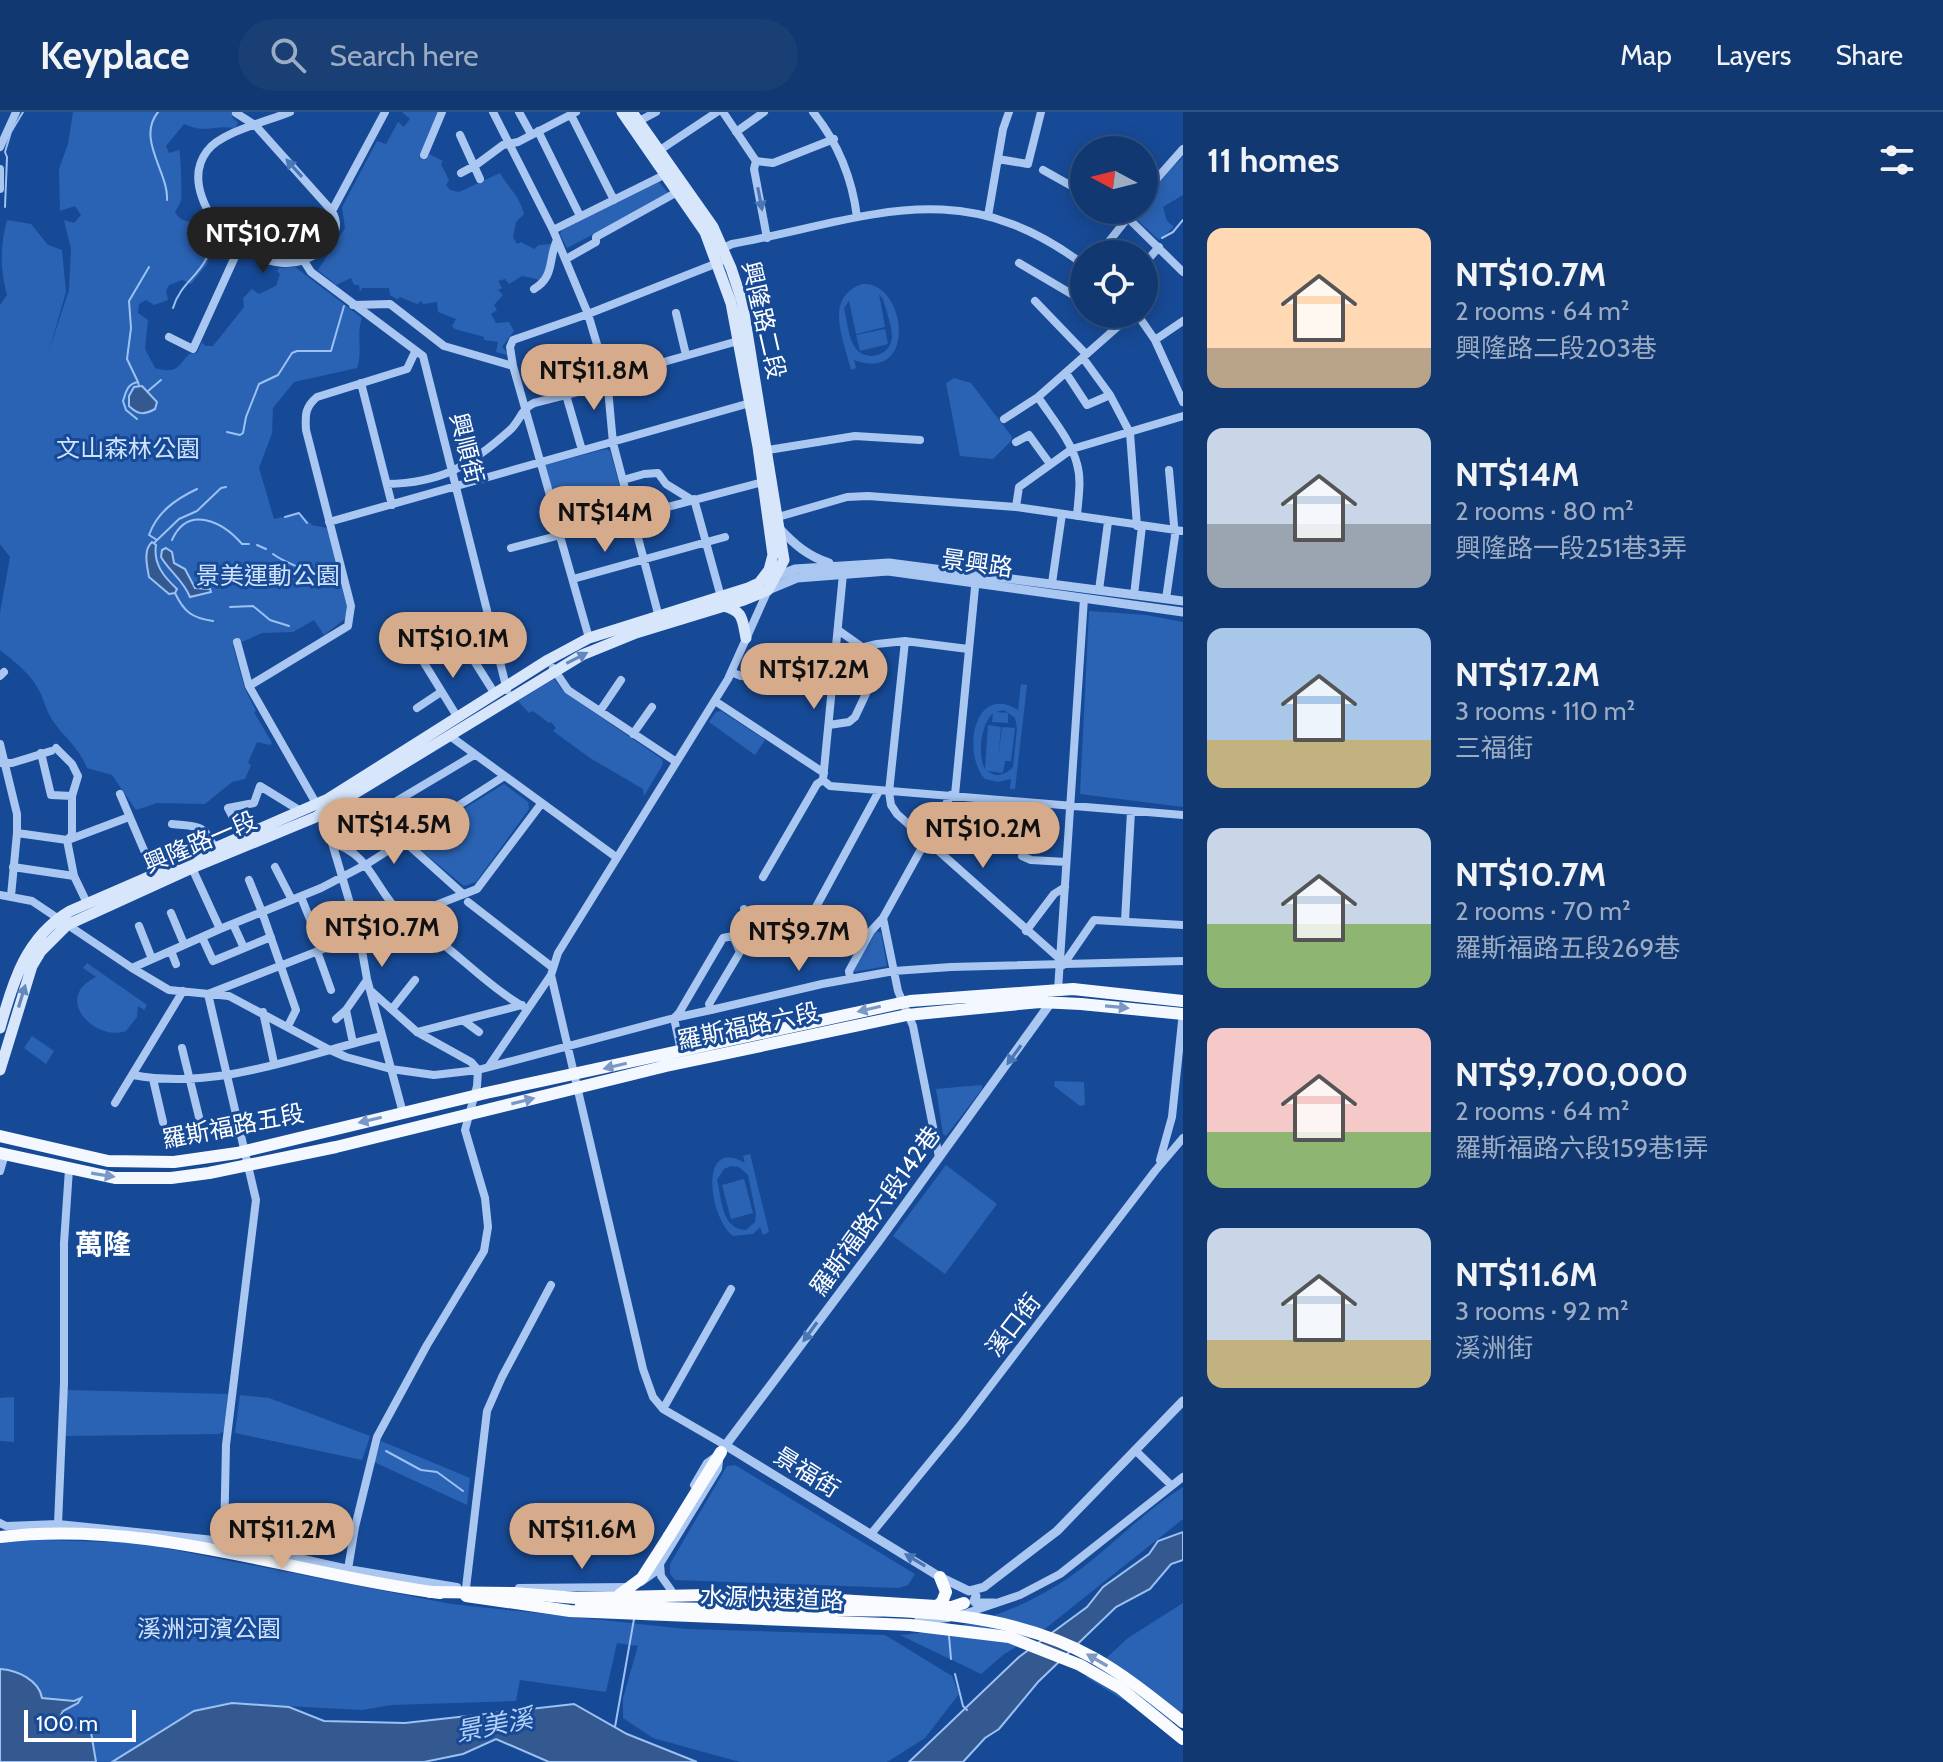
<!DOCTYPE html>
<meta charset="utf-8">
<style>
:root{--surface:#113870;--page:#1a3f75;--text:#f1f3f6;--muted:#9cacc3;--line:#305283;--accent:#d6ab8b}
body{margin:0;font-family:Cabin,"Noto Sans TC",sans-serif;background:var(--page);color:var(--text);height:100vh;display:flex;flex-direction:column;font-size:30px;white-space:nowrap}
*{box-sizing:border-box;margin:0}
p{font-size:26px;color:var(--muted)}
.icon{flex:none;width:44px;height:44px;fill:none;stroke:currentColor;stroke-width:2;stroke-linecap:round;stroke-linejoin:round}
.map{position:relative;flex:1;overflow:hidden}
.panel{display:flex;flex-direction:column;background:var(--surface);width:760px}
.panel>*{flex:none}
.needle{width:52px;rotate:277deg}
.tools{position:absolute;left:1070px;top:24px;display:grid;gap:16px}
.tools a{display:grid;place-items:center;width:88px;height:88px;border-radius:50%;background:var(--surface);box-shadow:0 4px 20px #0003,0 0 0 2px var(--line);font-size:40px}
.scale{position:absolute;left:24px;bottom:20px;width:112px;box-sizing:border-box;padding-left:8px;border:4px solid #fff;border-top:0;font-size:22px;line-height:28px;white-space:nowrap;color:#fff;-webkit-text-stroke:6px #174a96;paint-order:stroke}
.price{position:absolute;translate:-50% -68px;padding:0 18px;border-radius:28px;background:var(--accent);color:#111;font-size:26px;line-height:52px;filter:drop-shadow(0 2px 4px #0008)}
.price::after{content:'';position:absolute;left:50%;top:48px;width:24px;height:18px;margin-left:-12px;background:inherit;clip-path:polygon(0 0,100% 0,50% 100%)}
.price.current{background:#222;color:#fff}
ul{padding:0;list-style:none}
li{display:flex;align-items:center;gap:24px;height:200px;padding:0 24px}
li span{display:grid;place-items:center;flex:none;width:224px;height:160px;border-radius:16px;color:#555}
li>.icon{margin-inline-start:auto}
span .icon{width:96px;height:96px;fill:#fffc;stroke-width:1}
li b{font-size:34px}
h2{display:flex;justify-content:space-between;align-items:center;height:96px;padding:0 24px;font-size:34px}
header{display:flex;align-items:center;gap:48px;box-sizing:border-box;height:112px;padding:0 40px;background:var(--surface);border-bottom:2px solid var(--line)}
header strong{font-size:38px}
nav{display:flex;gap:44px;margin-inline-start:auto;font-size:28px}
.search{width:560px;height:72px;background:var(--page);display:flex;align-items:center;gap:20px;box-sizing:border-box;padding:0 28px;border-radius:44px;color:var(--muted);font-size:30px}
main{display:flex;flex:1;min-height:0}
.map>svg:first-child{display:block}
.green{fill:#2b63b4;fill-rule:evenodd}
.water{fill:#345890;stroke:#9cc1f3;stroke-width:2}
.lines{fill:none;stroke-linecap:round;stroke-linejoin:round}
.stream{stroke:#9cc1f3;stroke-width:2}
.minor{stroke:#a9c7f1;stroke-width:8}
.tertiary{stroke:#a9c7f1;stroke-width:9}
.secondary{stroke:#d7e6fb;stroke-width:11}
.primary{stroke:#f3f7ff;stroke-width:12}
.trunk{stroke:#f9fbff;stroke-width:12}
.trunk-bridge{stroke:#f9fbff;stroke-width:12}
.oneway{fill:#4a76b6}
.oneway2{fill:#6488be}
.oneway3{fill:#7a98c5}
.oneway4{fill:#7d9ac5}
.labels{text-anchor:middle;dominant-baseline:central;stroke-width:6;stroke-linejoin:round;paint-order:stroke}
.street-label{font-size:24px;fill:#fff;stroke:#174a96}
.park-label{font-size:24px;fill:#d0e2fc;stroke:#174a96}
.water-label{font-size:26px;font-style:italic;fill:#b5d1f8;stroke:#174a96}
.quarter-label{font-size:28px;font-weight:bold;fill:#fff;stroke:#174a96}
</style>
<header>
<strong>Keyplace</strong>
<div class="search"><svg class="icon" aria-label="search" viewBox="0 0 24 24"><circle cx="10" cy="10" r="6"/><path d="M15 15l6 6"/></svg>Search here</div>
<nav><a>Map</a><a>Layers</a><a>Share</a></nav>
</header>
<main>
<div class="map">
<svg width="1183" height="1650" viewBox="0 0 1183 1650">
<rect width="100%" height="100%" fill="#174a96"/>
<!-- green -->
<path class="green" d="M73,0H236L232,5L238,11L235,16C214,13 206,22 184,12L166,34L169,41L179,38C181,42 182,82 181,88C180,92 177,96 175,100C182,113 197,110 209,111L216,119L207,152L191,172L182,168L169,173L166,179L168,188L154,193L146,188L139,192L138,201L148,208L145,237L155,256C177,262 176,256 189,242L197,241L202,230L205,234H213L244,195L243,186L252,177L259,182L276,174L280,162L277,159L279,156L295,155L362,206C356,222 363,240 357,256L294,270L273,296L272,321L259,356L274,407L300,401L312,413L327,416L347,495L346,506L324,523L314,508L293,520L262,521L233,534L245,577L256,599L254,600L272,631L270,633L257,630L248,651L251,653L245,667L232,670L205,692L157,691L136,698L112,663L87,656C80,637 64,625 53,609C47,600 44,589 40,580C31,562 15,550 0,538V501L10,445L0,432V193L7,183C0,155 0,136 7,108L31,112L48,133L62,138L66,180L48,242L69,178L71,137L64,108L74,111L81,103L75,94L60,99L59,57L68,32Z
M402,0H439L419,45L426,48L429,42L443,49L441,52L449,68L446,73L450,78L459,80L500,61C510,78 519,83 524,102L516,110L513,125L517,132L521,130L534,137L539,133L553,132L541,173L537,167L522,164L509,172L505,167L498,169L502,176L498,178L503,183L494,193L497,198L491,202L496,211L509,210L514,219L502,235L510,244L496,240L498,230L484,228V225L455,217L452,214L456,207L438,200L437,190L423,192L422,189L417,192L400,185L396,189L397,187L390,183L389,176H362L360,180L359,173H354L351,166L336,173L318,158L345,116L342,95L377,29L386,32L398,10L404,15L410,7Z
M1183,45V83L1163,95L1167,109L1174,115L1159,128L1133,104L1137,98H1144C1144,77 1169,60 1183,45Z
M659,70L669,82L567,136L560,122L562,118Z
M862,172C906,168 919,272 854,248L856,256L851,258C844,228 823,186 862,172ZM879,182L883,187C886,198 892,213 892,225C891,245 864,251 854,234C848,224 847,208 844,196L849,189L856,222L885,215Z
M885,217L888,232L860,239L856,223Z
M954,266L971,271L1012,325L1011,329L993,347L960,344L946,271Z
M606,337L610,339L626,397L624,401L564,418L545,353Z
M1089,499L1146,503L1183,510V695L1080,682Z
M554,567L564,580L662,647L663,652L644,684L643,677L590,646L553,619L556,616L551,610L549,611L533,599L529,601L518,589Z
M1021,572L1027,573L1015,677H1010L1011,667L998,670L985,667C962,643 973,570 1018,598ZM1004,598L1015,606L1017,616L1013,655C1005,663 997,666 987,659L1003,661L1005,649H1011L1015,616L1002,615L998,647L1001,615L988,613L985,657C977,643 981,612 993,601L992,610L1008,611V601L996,600Z
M721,599L765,628L755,643L709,610L716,600Z
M504,672L528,690L529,697L476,770L464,774L412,731L413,728Z
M876,819L881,821L887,854L853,860Z
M87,851L147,893L144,898L138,894L137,905L126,919C95,930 52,886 96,865L83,856Z
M32,924L54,939L46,952L24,936Z
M1055,969L1084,970L1085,993L1080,994L1054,974Z
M982,973V977L946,1024L943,1022L936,977Z
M750,1042L769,1120L763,1123L760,1115L753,1122L733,1124C709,1106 698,1024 745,1051L743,1044ZM731,1054L739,1055L748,1063L756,1102L755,1110L746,1118C721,1117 722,1088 717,1068L724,1057Z
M946,1053L997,1092L945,1162L893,1124Z
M744,1067L753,1101L731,1107L722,1073Z
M67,1278L228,1282L224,1319L219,1322L65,1324Z
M240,1283L269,1286L370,1324L362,1348L235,1321Z
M14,1285V1330L0,1329V1286Z
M381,1329L470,1366L467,1393L374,1350Z
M735,1353L915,1462L908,1473L899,1476L675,1468L670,1462V1452L727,1354Z
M1183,1375V1407L1046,1516L1003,1543L981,1562L900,1523C967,1518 1028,1497 1082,1456C1116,1430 1146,1398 1183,1375Z
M11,1427L139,1431L451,1492L686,1517L885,1523L952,1564L959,1582L925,1626L887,1650H740L653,1626L623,1606V1586L638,1534L617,1531L606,1580L520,1568L516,1589L392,1593L362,1598L232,1591L112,1650H96L91,1620L67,1613L60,1605L74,1589L42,1586L0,1557V1429Z
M1183,1491V1597L1169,1616L1086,1565L1128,1526Z"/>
<!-- water -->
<path class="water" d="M142,274L157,290L155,297C144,303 138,303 129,294V284L134,275Z
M152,430L156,433C153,452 164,465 177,477L175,481L169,482L149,465C147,454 143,438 152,430Z
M166,436L172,440L174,451L185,457L195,476L210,477L211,480L190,485C183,468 170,460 161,445L162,438Z
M1183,1420V1448L1171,1452L1150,1477L1116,1495L1038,1570L999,1617L985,1626L963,1650H909L1019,1545L1087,1495L1103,1475L1149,1442L1158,1429Z
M0,1557C17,1558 39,1568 42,1586L74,1589L81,1586L78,1591L63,1599L60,1605L67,1613L91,1620L96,1650H0Z
M232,1591L289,1595L324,1609L405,1611L574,1592L627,1622L697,1650H549L496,1627L463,1642L424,1650H112L194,1599Z"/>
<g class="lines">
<!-- stream -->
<path class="stream" d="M158,0C136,27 169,61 167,88
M5,95L7,45L5,40L11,20L23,0
M205,118L212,123L215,119
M1162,126L1173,120L1183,108
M173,196C182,165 210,162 212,123
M138,270L127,247L131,216L129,189L149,155
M148,279L161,268
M137,307L126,298L123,289C126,280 127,272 138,270L139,274
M227,320L240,323L243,321L246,305L259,272L278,263L292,241L297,239H331L344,194
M285,405L299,401L307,411
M157,428L149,423C157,400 176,387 197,377
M172,428C188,392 223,410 242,432H249
M154,431L179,407L197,399L221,376L226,375
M257,433L266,437
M273,442C286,452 301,453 312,465
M175,481C184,500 192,506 213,509
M230,495L253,494L270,508L289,514
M386,1339L421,1358L437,1360L463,1379
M949,1524L951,1547
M955,1562L963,1594L967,1598
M615,1615L634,1507"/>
<!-- minor -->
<path class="minor" d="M290,0C268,9 221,20 207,39C167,92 276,194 327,131C337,119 339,113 332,99L385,0
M493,0L553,118L588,202L607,266L613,331L660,509
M519,0L531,22
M723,0L756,49
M813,0C838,31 852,65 857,105
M236,1L255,13L332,99
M571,3L614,88
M639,9L656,0
M538,19L580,104
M736,20L764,0
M460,23L480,67
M0,35L16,0
M660,38L717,0
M424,43L442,0
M998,47L1028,52L1041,0
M756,49L773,51L834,27
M756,49L754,57L767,126
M0,57V77
M1043,58L1084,81
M461,61L476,53L503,33L518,30L576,0
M1144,81L1183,37
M1115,98L1129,107L1183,160
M988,104L1003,17L1009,0
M553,118L666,62
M719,138L732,132C867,107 960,59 1084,153
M1099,142L1134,98
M566,147L596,130V125L679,79
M304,149L311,160L423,244L507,578
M1019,151L1080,187
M1144,152L1159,135
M534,177C555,165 548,147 557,128
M1035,189L1085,241
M353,193L390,192L444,234L513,254
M676,201L686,243
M1137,202L1155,228L1183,290
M169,225L193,237L239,136
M1155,228L1183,209
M1083,246L1110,283L1130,321L1137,414
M1066,261L1087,293L1110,283
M361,271L392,393
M566,283L582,338
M1038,285C1051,305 1071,328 1077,352C1082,369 1078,387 1077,404
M1004,307L1038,285L1132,202
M1016,330L1029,323L1050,352
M768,338L855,324L920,328
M623,368L644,362L658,361L666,372L692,388
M387,372C441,371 470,354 510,318C520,309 521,297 534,291L601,274L607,266L738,229
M694,387L721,485
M553,394L513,254L510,235L513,228L588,202L720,150
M1016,395L1019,375L1072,337L1183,304
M778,405L847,385L868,384L1016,395L1183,419
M329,410L750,291
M560,424L589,526
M511,436L763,370
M573,467L725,425
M1052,471L1062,402
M1099,478L1108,410
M1134,483L1142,414
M1166,487L1175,424L1169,358
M905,529L889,680L891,693L897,702L1060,847
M237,530L249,574L325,707L359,822L367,867L403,1001
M421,546L458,606
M473,547L495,582
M553,556L568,578L675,649
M731,560L741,564L877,532L905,529L968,537
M0,564L4,560
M249,574L348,514L351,494L306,318C305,303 305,295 317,285L407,257L415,240
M715,589L824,661
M417,596L441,580
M600,599L621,568
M829,613L849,610L855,605L879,554L862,535L838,518
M633,622L652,595
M450,624L616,745
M0,632L17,702V721L11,784
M56,636L72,652L78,664L72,684V723L67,728L74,764L87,791
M41,641L51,683L72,684
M1,651H12L51,639
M823,668L830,674L1183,703
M120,682L155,764
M955,683L976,465
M385,696L474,643
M172,712C196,715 204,711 214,735
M17,721L67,728
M242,722L228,696L254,691L260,674L299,698
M68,728L129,705
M404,729L463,782
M332,731C370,740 376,780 403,804C414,814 428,820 439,829C466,850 497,881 528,897
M1022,744L1031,748L1066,750
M13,755L74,764
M275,755L292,788
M192,756L220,817L262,800L249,768
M763,765L817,672L823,668L843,462
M0,783L32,789L132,856L169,878L229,884L328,937L346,945L391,957L434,963L478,958L674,906L679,901L723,826L733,824
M301,785L322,837
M468,790L552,855
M816,795L879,679
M171,801L184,832
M1125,809L1131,699
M233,812L244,836
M139,814L152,847
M1026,819L1054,782L1065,775
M202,825L213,849L271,825
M171,839L176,852
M317,839L331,878
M1063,853L1094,808L1183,813
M132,856L220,817
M850,867L849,859L871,819L883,806
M1058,878L1084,486
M392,897L415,868
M711,898L822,872L894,859L951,855L1183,849
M263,900L274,951
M336,907L346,898
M464,909L479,920
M288,914L296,898L262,800L321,776L367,752L503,665
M417,920L522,893
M353,931L346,898L367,868
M182,936L200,1009
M681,939L674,906L711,898L709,892L740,840L733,824L740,823L748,808L744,797
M489,954L551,863
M133,963C216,979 303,943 382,924
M153,967L163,1010
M115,991L183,879
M939,1045L913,914L898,879L883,806L951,683
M1160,1048L1172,1005L1183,900
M0,1059L5,1042
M663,1297L731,1177
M725,1333L663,1297L653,1285L643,1257L551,863L558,841L728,567L768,478
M1135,1338L1171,1373
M694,1373L707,1351L714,1346
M0,1411L6,1414L58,1412L224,1429L348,1457L457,1475
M58,1412L64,1271V1131L69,1057
M871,1422L962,1311L1155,1059L1183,1026
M224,1429L226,1333L256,1088L208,882L477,777L541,692
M660,1452L661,1464L671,1478
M348,1457L355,1415L377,1325L427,1233L484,1139L488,1115L485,1086L465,1018L477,974L478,958L471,950L417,920L371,879
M641,1470L655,1460L718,1357L719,1349
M466,1476L487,1299L502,1265L551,1173
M519,1476L629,1475
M961,1503L1020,1483L1060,1462L1183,1365
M918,1509L948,1506"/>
<!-- tertiary -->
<path class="tertiary" d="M780,417C795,433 808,444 829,451
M775,465L795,457L889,451L1183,489
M768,478L797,466L888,459L1183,500
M725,1333L940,1465L969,1479L984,1475L1057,1419L1183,1289
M722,1338L878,1130L1052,889
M976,1484L974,1489L976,1491H994"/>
<!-- secondary -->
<path class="secondary" d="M723,494C744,499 742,507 746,526
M0,916C13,869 26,825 70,799L328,687L548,548L589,526L748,476L759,471L769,458L773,443L758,335L731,191L705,120L622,0
M0,958L32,854L41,839L67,813L192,756L316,705L582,543L636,521L744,488L768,478L784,448L742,189L731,156L713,115L632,0"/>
<!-- primary -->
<path class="primary" d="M0,1024L108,1049L174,1050L237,1041L486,981L910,889L1073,877L1183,889
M0,1041L115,1066H171L209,1061L336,1035L666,954L907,903L1040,890L1081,892L1183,902"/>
<!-- trunk -->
<path class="trunk" d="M669,1424L721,1340
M0,1425C151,1407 292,1462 440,1481
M466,1484L570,1499L910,1513L1009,1525L1080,1553L1120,1576L1183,1627
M823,1487L952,1495L964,1491
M937,1494L942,1490L946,1480L940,1465"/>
<!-- trunk-bridge -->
<path class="trunk-bridge" d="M430,1480L514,1481L576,1486L706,1483L823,1487
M619,1483L642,1466L669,1424
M581,1493C653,1497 724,1497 795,1498C895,1498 1003,1495 1094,1546C1126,1564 1154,1587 1183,1610"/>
</g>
<!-- one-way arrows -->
<defs><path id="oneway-solid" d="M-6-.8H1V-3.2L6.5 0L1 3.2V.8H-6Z" transform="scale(2)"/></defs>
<g class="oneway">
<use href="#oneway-solid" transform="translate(294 56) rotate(-132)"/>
<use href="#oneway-solid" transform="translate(760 87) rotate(79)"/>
<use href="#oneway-solid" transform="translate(1014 943) rotate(126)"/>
<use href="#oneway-solid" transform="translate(810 1220) rotate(126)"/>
<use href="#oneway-solid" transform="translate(915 1448) rotate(-149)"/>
</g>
<g class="oneway2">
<use href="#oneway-solid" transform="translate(577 546) rotate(-27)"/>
<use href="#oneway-solid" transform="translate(22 884) rotate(-73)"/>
</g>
<g class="oneway3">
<use href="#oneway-solid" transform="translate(1117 895) rotate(5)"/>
<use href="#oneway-solid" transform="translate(869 897) rotate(167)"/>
<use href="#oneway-solid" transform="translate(615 954) rotate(167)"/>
<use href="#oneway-solid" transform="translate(523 989) rotate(-14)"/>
<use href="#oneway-solid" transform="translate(370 1008) rotate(167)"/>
<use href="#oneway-solid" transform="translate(103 1063) rotate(9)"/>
</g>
<use class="oneway4" href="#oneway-solid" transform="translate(1097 1548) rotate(-150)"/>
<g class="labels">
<!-- street labels -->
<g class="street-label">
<text transform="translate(764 208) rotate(77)">興隆路二段</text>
<text transform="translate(467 336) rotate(76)">興順街</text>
<text transform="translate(977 451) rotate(8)">景興路</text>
<text transform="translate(200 730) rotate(-23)">興隆路一段</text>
<text transform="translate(748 914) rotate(-12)">羅斯福路六段</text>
<text transform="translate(233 1014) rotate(-11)">羅斯福路五段</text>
<text transform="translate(875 1099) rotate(-54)">羅斯福路六段142巷</text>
<text transform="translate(1013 1213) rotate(-52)">溪口街</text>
<text transform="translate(807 1360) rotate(32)">景福街</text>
<text transform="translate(772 1486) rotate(2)">水源快速道路</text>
</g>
<!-- park labels -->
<g class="park-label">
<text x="128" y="336">文山森林公園</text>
<text x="268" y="463">景美運動公園</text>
<text x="209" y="1516">溪洲河濱公園</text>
</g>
<!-- water labels -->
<g class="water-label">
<text transform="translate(494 1613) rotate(-11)">景美溪</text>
</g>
<!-- quarter labels -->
<g class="quarter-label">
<text x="103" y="1132">萬隆</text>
</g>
</g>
</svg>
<div class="tools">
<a><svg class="needle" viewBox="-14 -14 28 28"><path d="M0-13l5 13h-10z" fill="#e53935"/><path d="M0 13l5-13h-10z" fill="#9cacc3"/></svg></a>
<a><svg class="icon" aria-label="locate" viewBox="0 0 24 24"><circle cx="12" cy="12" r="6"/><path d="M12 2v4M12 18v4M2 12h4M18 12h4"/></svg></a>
</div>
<div class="scale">100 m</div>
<b class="price current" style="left:263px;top:163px">NT$10.7M</b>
<b class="price" style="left:594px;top:300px">NT$11.8M</b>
<b class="price" style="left:605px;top:442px">NT$14M</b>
<b class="price" style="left:453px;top:568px">NT$10.1M</b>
<b class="price" style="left:814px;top:599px">NT$17.2M</b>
<b class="price" style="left:394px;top:754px">NT$14.5M</b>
<b class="price" style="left:983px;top:758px">NT$10.2M</b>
<b class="price" style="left:382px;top:857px">NT$10.7M</b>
<b class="price" style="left:799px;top:861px">NT$9.7M</b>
<b class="price" style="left:282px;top:1459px">NT$11.2M</b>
<b class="price" style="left:582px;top:1459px">NT$11.6M</b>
</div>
<section class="panel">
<h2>11 homes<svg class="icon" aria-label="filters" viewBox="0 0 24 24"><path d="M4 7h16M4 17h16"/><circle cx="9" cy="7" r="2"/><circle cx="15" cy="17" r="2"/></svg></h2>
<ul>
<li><span style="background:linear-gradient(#ffd9b3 75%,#b9a48a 0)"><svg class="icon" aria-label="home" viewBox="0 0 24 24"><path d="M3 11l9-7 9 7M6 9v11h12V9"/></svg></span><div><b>NT$10.7M</b><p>2 rooms · 64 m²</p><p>興隆路二段203巷</p></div></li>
<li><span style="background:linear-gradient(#c9d6e8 60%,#9aa5b1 0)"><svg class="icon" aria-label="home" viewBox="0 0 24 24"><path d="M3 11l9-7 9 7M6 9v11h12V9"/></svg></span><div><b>NT$14M</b><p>2 rooms · 80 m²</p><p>興隆路一段251巷3弄</p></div></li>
<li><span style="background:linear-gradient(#a9c7e8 70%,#c2b280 0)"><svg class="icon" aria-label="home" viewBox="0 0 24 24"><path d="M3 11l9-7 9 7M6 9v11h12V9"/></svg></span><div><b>NT$17.2M</b><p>3 rooms · 110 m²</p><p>三福街</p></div></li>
<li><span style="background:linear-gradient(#c9d6e8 60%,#8fb573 0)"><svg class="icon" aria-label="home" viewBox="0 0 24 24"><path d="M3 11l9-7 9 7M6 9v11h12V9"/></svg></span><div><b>NT$10.7M</b><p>2 rooms · 70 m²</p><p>羅斯福路五段269巷</p></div></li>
<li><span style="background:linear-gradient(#f6c9c9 65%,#8fb573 0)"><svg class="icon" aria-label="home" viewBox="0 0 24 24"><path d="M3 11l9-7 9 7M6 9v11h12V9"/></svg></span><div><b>NT$9,700,000</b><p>2 rooms · 64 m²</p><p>羅斯福路六段159巷1弄</p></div></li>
<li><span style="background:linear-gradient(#c9d6e8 70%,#c2b280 0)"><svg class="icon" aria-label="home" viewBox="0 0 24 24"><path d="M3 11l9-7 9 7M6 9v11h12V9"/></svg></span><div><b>NT$11.6M</b><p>3 rooms · 92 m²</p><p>溪洲街</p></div></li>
</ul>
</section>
</main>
